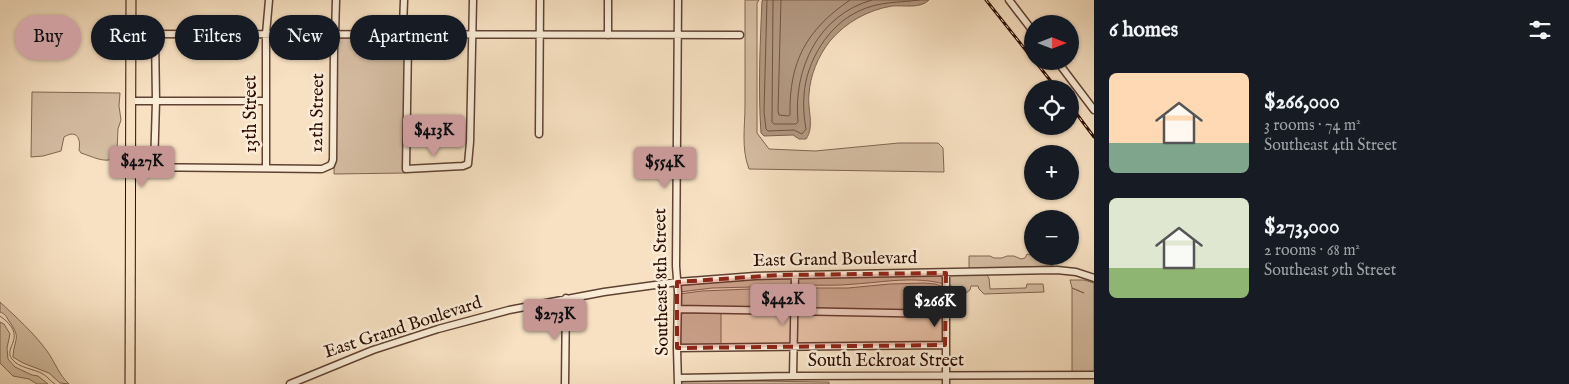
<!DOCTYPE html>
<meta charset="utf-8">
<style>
:root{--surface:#171b24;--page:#20242c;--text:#f1f3f6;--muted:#9ea1a6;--accent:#c59692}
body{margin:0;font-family:"IM FELL English",serif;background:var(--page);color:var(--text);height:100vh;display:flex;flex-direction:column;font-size:19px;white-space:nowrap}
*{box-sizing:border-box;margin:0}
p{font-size:16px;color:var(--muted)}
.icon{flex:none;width:28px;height:28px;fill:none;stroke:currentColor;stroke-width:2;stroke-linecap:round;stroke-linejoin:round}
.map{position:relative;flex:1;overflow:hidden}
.sheet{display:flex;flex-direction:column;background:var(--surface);width:475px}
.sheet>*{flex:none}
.guide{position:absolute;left:15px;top:15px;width:475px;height:45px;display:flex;gap:10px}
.needle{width:32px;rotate:90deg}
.tools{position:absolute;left:1024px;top:15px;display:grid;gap:10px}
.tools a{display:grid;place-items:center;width:55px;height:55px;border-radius:50%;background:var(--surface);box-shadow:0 1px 4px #0004;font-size:25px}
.price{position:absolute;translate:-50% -42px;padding:0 11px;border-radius:5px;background:var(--accent);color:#111;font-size:16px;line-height:32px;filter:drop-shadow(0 1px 2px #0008)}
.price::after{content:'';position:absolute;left:50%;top:30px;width:15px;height:11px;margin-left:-8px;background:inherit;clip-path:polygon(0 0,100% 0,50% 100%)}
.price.active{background:#222;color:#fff}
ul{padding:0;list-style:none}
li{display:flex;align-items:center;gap:15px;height:125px;padding:0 15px}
li span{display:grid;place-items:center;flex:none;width:140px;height:100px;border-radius:8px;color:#555}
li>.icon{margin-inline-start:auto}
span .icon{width:60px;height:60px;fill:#fffc;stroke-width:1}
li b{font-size:21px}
h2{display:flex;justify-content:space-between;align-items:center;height:60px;padding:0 15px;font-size:21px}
.tag{padding:0 18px;border-radius:22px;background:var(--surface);box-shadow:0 1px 4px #0004;font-size:18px;line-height:45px}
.tag.active{background:var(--accent);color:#111}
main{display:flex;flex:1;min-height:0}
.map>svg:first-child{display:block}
.green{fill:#d5bda2;stroke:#816552}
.water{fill:#b29981;stroke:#7d614f}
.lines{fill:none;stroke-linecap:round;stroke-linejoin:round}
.shore{stroke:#705342;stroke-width:1}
.stream{stroke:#7d614f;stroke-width:1}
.minor-casing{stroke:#604233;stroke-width:9}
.major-casing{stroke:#2d0d03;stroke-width:11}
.minor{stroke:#faecd7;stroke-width:6}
.major{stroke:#f7e1c2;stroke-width:9}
.rail-casing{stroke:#2d0d03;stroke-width:3}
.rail{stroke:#faecd7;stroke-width:1;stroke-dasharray:4;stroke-linecap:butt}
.marked{fill:#8f2418;fill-opacity:0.2;stroke:#8f2418;stroke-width:4;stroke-dasharray:10 6;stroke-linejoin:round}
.labels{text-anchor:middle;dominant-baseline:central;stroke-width:5;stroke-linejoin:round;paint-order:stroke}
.street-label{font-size:18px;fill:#2d0d03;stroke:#faecd7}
</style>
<main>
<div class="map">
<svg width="1094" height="384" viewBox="0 0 1094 384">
<rect width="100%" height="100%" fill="#f7e1c2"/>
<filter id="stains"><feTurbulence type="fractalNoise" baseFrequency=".004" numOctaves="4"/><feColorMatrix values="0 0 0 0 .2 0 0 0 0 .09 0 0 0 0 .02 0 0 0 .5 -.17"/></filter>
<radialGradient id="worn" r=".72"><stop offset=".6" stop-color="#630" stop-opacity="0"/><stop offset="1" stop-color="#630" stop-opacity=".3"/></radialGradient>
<!-- green -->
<path class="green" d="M745,0H759L757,3V133L769,149L815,151L899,143H938L943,148L944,172L749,169C741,148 745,127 745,105C745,70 745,35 745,0Z
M339,37H402L406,44L405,173L334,174L335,85L338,38Z
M32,92L120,93L119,106L121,120L118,129L117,150L115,158C105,164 91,156 81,153L79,150C81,139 77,129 64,137L61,151L43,156L31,157Z
M1027,254L1051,260L1053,266L969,269V256H990L994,258H1002L1007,256H1014L1021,259L1025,258Z
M986,274L989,278L990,289L1026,288L1027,284H1043L1044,292L984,294L979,289L978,286H971L970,290L966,293L947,284L948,276L951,275Z
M938,275L943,278L944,284C915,276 884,282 855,284C836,286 816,285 797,285V280L800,278Z
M761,278H790L793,283V286L712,288L680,292V287L684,285Z
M1070,280H1084L1094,283V373H1072V288L1084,293L1072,288Z
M924,283L935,284L944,287V310L942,311L799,310L796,307L797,288H848L890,284Z
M774,288L793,289L791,309L683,307L680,304V294L702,291Z
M0,302C16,317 34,333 47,351C55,362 59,375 69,384L60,383L49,373L23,363L13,357C14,338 22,339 9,321C6,316 5,314 0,312Z
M685,313H721V346H683L680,343V317L681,314Z
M0,322L4,324L10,334L7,348L8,359L15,367L32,375L38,376L48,384H37L29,379L13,376L0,363Z
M680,380L829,382V384H680Z"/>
<!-- water -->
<path class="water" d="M763,0H929C920,9 904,5 892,6C868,10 846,22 830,41C818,56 810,76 809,94C807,108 815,127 806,139H799L793,135L764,136L761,133C758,90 760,45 762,1Z"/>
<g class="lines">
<!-- shore -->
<path class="shore" d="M767,0L764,112L766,129L768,131L794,130L802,134L806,129C804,118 803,106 804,95C806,62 828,25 859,11C880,1 898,3 919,0
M773,0L772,122L774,124H796L798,122C793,69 818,15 872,0
M781,0L778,111L779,115L788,116L790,115C789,62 806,30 850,0"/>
<!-- stream -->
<path class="stream" d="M0,316C30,337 2,347 12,359C18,368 35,369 43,374C48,377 50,381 55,384"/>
<!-- minor casing -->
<g class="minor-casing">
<path id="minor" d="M404,0L403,27L408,43L406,169L463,166L468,164L470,142L473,0
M678,0L676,266L678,292L677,348L678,384
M1009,0L1032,30
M131,34L740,35
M608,35V0
M1057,61L1094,110
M131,101H266
M539,134L540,0
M131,167L322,169L331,165L333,160L334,48L335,35L336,0
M154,168L156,101L155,34
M266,168V34L269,0
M678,309L945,314
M677,348L945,345
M793,376L795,275
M678,378L793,376L1094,375
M290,384L373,350L438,329L509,310L604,292L677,282L755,276L1057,270L1076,272L1094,278
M565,384L566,298
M946,384V273"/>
</g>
<!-- major casing -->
<g class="major-casing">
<path id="major" d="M130,384L131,0"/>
</g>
<!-- minor -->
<use href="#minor" class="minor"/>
<!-- major -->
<use href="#major" class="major"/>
<!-- rail casing -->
<g class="rail-casing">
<path id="rail" d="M986,0L1032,58
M1035,61L1057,89
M1070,105L1094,137"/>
</g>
<!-- rail -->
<use href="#rail" class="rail"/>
</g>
<!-- marked area -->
<path class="marked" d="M946,273L945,345L677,348V282L779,275Z"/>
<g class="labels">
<!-- street labels -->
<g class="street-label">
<text transform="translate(318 113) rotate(-89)">12th Street</text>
<text transform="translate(251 114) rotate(-90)">13th Street</text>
<text transform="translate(835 260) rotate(-1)">East Grand Boulevard</text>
<text transform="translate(662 282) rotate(-91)">Southeast 8th Street</text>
<text transform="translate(403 328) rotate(-18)">East Grand Boulevard</text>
<text x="886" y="361">South Eckroat Street</text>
</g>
</g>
<rect width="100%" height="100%" filter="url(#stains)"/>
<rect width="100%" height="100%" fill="url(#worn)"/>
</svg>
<div class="tools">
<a><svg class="needle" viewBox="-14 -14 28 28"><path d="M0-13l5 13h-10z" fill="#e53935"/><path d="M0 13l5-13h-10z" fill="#9ea1a6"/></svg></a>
<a><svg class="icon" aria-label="locate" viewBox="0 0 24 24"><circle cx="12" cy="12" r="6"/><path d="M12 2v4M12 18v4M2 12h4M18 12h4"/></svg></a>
<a>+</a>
<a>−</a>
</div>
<b class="price" style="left:434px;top:157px">$413K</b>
<b class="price" style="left:142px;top:188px">$427K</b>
<b class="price" style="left:665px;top:189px">$554K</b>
<b class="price" style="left:783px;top:326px">$442K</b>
<b class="price active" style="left:935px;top:328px">$266K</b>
<b class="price" style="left:555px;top:341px">$273K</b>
<div class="guide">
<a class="tag active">Buy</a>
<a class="tag">Rent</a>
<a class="tag">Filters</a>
<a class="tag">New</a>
<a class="tag">Apartment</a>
</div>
</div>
<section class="sheet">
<h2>6 homes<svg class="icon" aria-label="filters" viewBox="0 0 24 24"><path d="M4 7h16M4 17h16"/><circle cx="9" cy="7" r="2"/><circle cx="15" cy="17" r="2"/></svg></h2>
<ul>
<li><span style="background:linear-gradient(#ffd9b3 70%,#7fa58c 0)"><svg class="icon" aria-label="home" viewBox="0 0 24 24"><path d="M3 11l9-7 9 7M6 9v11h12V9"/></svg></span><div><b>$266,000</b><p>3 rooms · 74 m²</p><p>Southeast 4th Street</p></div></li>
<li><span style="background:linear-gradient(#dfe7d0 70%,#8fb573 0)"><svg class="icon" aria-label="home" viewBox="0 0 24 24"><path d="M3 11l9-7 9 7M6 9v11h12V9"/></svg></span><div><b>$273,000</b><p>2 rooms · 68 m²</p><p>Southeast 9th Street</p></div></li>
</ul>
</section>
</main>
